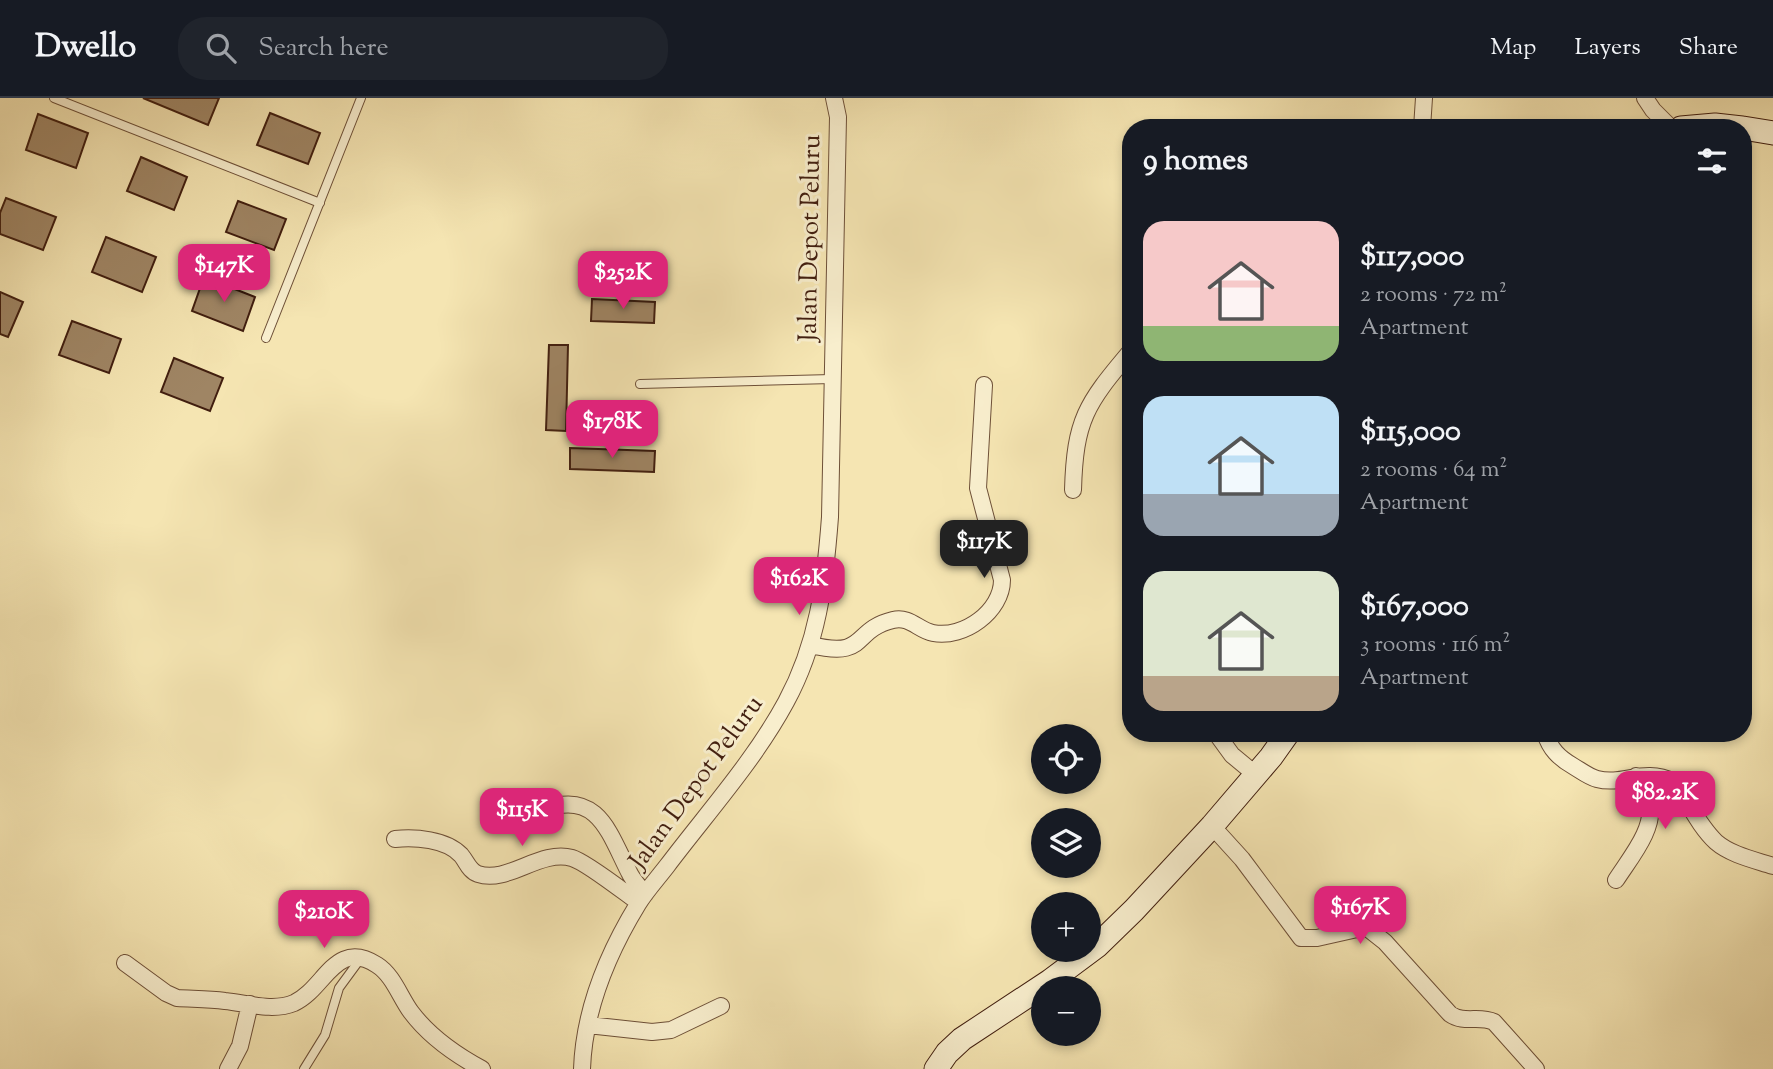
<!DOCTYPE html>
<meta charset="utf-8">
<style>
:root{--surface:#171b24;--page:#20242c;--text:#f1f3f6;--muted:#9ea1a6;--line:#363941;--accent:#db2777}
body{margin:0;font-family:"Sorts Mill Goudy",serif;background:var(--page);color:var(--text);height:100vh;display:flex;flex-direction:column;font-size:26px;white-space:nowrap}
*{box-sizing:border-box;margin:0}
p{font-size:23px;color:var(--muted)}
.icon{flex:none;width:38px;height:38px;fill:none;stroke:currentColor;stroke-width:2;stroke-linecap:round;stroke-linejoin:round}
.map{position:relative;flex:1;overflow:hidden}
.panel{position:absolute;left:1122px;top:21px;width:630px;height:623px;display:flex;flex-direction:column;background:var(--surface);border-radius:28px;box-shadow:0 4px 10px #0003}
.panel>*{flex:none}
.fabs{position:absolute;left:1031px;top:626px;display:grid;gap:14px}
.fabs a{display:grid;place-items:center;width:70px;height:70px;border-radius:50%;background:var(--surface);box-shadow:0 4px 10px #0003;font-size:35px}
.price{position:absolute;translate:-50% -60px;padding:0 16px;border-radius:14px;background:var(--accent);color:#fff;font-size:23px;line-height:46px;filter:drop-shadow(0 2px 4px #0008)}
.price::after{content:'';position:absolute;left:50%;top:42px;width:21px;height:16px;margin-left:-10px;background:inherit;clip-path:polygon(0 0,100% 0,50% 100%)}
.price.active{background:#222;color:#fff}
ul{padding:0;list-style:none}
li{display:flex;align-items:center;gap:21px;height:175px;padding:0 21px}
li span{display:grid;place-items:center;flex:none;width:196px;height:140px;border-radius:21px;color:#555}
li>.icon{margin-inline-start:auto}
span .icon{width:84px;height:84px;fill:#fffc;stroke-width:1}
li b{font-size:30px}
h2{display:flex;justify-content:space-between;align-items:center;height:84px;padding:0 21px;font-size:30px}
header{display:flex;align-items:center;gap:42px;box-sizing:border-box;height:98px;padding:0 35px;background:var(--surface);border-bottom:2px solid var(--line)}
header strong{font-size:33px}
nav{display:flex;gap:38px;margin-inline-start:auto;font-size:24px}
.search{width:490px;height:63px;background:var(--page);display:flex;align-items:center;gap:18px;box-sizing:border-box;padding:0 24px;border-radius:28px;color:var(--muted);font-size:26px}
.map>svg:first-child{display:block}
.building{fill:#9f8564;stroke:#411e0f;stroke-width:2}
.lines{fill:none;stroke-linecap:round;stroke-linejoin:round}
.lane-casing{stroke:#6e5038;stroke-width:10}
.street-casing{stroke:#6e5038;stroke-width:18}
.secondary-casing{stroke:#411e0f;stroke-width:25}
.lane{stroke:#f8eecd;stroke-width:8}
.street{stroke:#f8eecd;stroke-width:16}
.secondary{stroke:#f8eecd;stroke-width:23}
.labels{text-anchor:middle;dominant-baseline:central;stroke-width:6;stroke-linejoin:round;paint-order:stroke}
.street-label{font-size:26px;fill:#411e0f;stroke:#f8eecd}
</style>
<header>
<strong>Dwello</strong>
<div class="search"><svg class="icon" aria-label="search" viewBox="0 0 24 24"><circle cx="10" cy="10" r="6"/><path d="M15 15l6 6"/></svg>Search here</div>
<nav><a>Map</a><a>Layers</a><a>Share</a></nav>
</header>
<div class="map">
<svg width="1773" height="971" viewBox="0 0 1773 971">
<rect width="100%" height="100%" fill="#f5e5b2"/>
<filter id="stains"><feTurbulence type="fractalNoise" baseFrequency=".00286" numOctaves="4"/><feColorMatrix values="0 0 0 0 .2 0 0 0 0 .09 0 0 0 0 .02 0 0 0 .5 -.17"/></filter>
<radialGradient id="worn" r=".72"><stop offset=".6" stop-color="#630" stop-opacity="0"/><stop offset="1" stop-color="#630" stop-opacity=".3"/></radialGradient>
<!-- building -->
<path class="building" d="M143,0H219L208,27Z
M270,15L320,35L308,66L257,47Z
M38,16L88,35L76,70L26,52Z
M141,59L187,79L174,112L127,93Z
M6,100L56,119L43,152L0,136V115Z
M238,103L286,121L274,152L226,134Z
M106,139L156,159L142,194L92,174Z
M204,179L255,199L243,233L192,213Z
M0,194L23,204L8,239L0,236Z
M592,201L655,204L654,225L591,223Z
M72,223L121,241L109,275L59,257Z
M549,247H568L566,333L546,332Z
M174,260L223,280L210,313L161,294Z
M570,350L655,353L654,374L570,371Z"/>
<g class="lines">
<!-- lane casing -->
<g class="lane-casing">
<path id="lane" d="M54,0L320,105
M266,240L361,0
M640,286L832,281
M304,971L325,937L339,890L361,860"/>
</g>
<!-- street casing -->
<g class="street-casing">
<path id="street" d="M1645,0L1653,12L1671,30
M1422,30L1424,0
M1073,392C1075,322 1086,306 1130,254
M811,547C869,561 851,532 893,522C910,518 918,532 933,535C964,541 1002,513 1002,482L978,390L984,287
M1216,635L1232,657L1255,676
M1545,635C1550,651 1559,660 1573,668C1580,672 1589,679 1597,681C1624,688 1643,669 1674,684C1688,703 1698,727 1716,744C1731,757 1755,762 1773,768
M545,711C598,692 609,735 629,774C633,783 640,789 645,796
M1212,728L1242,761L1301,840H1317L1366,829L1385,844L1450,916C1464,926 1479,917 1494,924L1536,971
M395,741C415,739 446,741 461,757C467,764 469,773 478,776C508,786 540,751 572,760C586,764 624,794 638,804
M1616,782C1630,760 1657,729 1649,702C1646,694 1639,685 1636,678
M125,865L166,895L177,900C193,901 209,901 225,903C247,905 272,914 294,905C325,891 335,840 377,867C393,877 400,899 411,914C429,938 456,957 482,971
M588,927L652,934L671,932L721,908
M228,971L240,948L250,906
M582,971C584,913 608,855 638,806C646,793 657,781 667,768C707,715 754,663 786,604C818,545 825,486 830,419L838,19L834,0"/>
</g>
<!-- secondary casing -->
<g class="secondary-casing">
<path id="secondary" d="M1681,30L1715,27L1742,30
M1743,30L1773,35
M936,971L947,955L962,941L1050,883L1097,848L1134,812L1212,728L1271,659L1288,635"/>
</g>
<!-- lane -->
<use href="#lane" class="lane"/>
<!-- street -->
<use href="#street" class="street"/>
<!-- secondary -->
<use href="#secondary" class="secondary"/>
</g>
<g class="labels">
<!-- street labels -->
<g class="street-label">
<text transform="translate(811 140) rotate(-89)">Jalan Depot Peluru</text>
<text transform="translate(697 685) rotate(-54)">Jalan Depot Peluru</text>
</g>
</g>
<rect width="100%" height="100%" filter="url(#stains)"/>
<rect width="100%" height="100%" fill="url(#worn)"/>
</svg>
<div class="fabs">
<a><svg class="icon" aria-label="locate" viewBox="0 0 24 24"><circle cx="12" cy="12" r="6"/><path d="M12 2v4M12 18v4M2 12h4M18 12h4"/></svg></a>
<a><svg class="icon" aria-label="layers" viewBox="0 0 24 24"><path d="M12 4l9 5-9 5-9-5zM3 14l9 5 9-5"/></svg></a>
<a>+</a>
<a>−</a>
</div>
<b class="price" style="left:224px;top:206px">$147K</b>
<b class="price" style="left:623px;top:213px">$252K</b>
<b class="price" style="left:612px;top:362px">$178K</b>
<b class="price active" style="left:984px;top:482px">$117K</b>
<b class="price" style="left:799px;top:519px">$162K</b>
<b class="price" style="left:1665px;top:733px">$82.2K</b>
<b class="price" style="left:522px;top:750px">$115K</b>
<b class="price" style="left:1360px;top:848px">$167K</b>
<b class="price" style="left:324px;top:852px">$210K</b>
<section class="panel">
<h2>9 homes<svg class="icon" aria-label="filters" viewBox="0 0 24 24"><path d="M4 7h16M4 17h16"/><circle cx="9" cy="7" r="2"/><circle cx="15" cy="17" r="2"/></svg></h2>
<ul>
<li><span style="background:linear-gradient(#f6c9c9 75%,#8fb573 0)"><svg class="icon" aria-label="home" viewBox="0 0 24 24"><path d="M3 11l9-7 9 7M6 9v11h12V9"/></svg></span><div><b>$117,000</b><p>2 rooms · 72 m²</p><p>Apartment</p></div></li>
<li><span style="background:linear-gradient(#bfe0f5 70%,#9aa5b1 0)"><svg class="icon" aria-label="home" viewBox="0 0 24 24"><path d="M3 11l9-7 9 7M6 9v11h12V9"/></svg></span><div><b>$115,000</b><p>2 rooms · 64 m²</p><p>Apartment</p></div></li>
<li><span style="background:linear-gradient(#dfe7d0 75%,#b9a48a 0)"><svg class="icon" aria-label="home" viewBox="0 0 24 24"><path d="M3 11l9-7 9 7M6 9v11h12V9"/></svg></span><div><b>$167,000</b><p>3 rooms · 116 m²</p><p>Apartment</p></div></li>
</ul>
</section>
</div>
